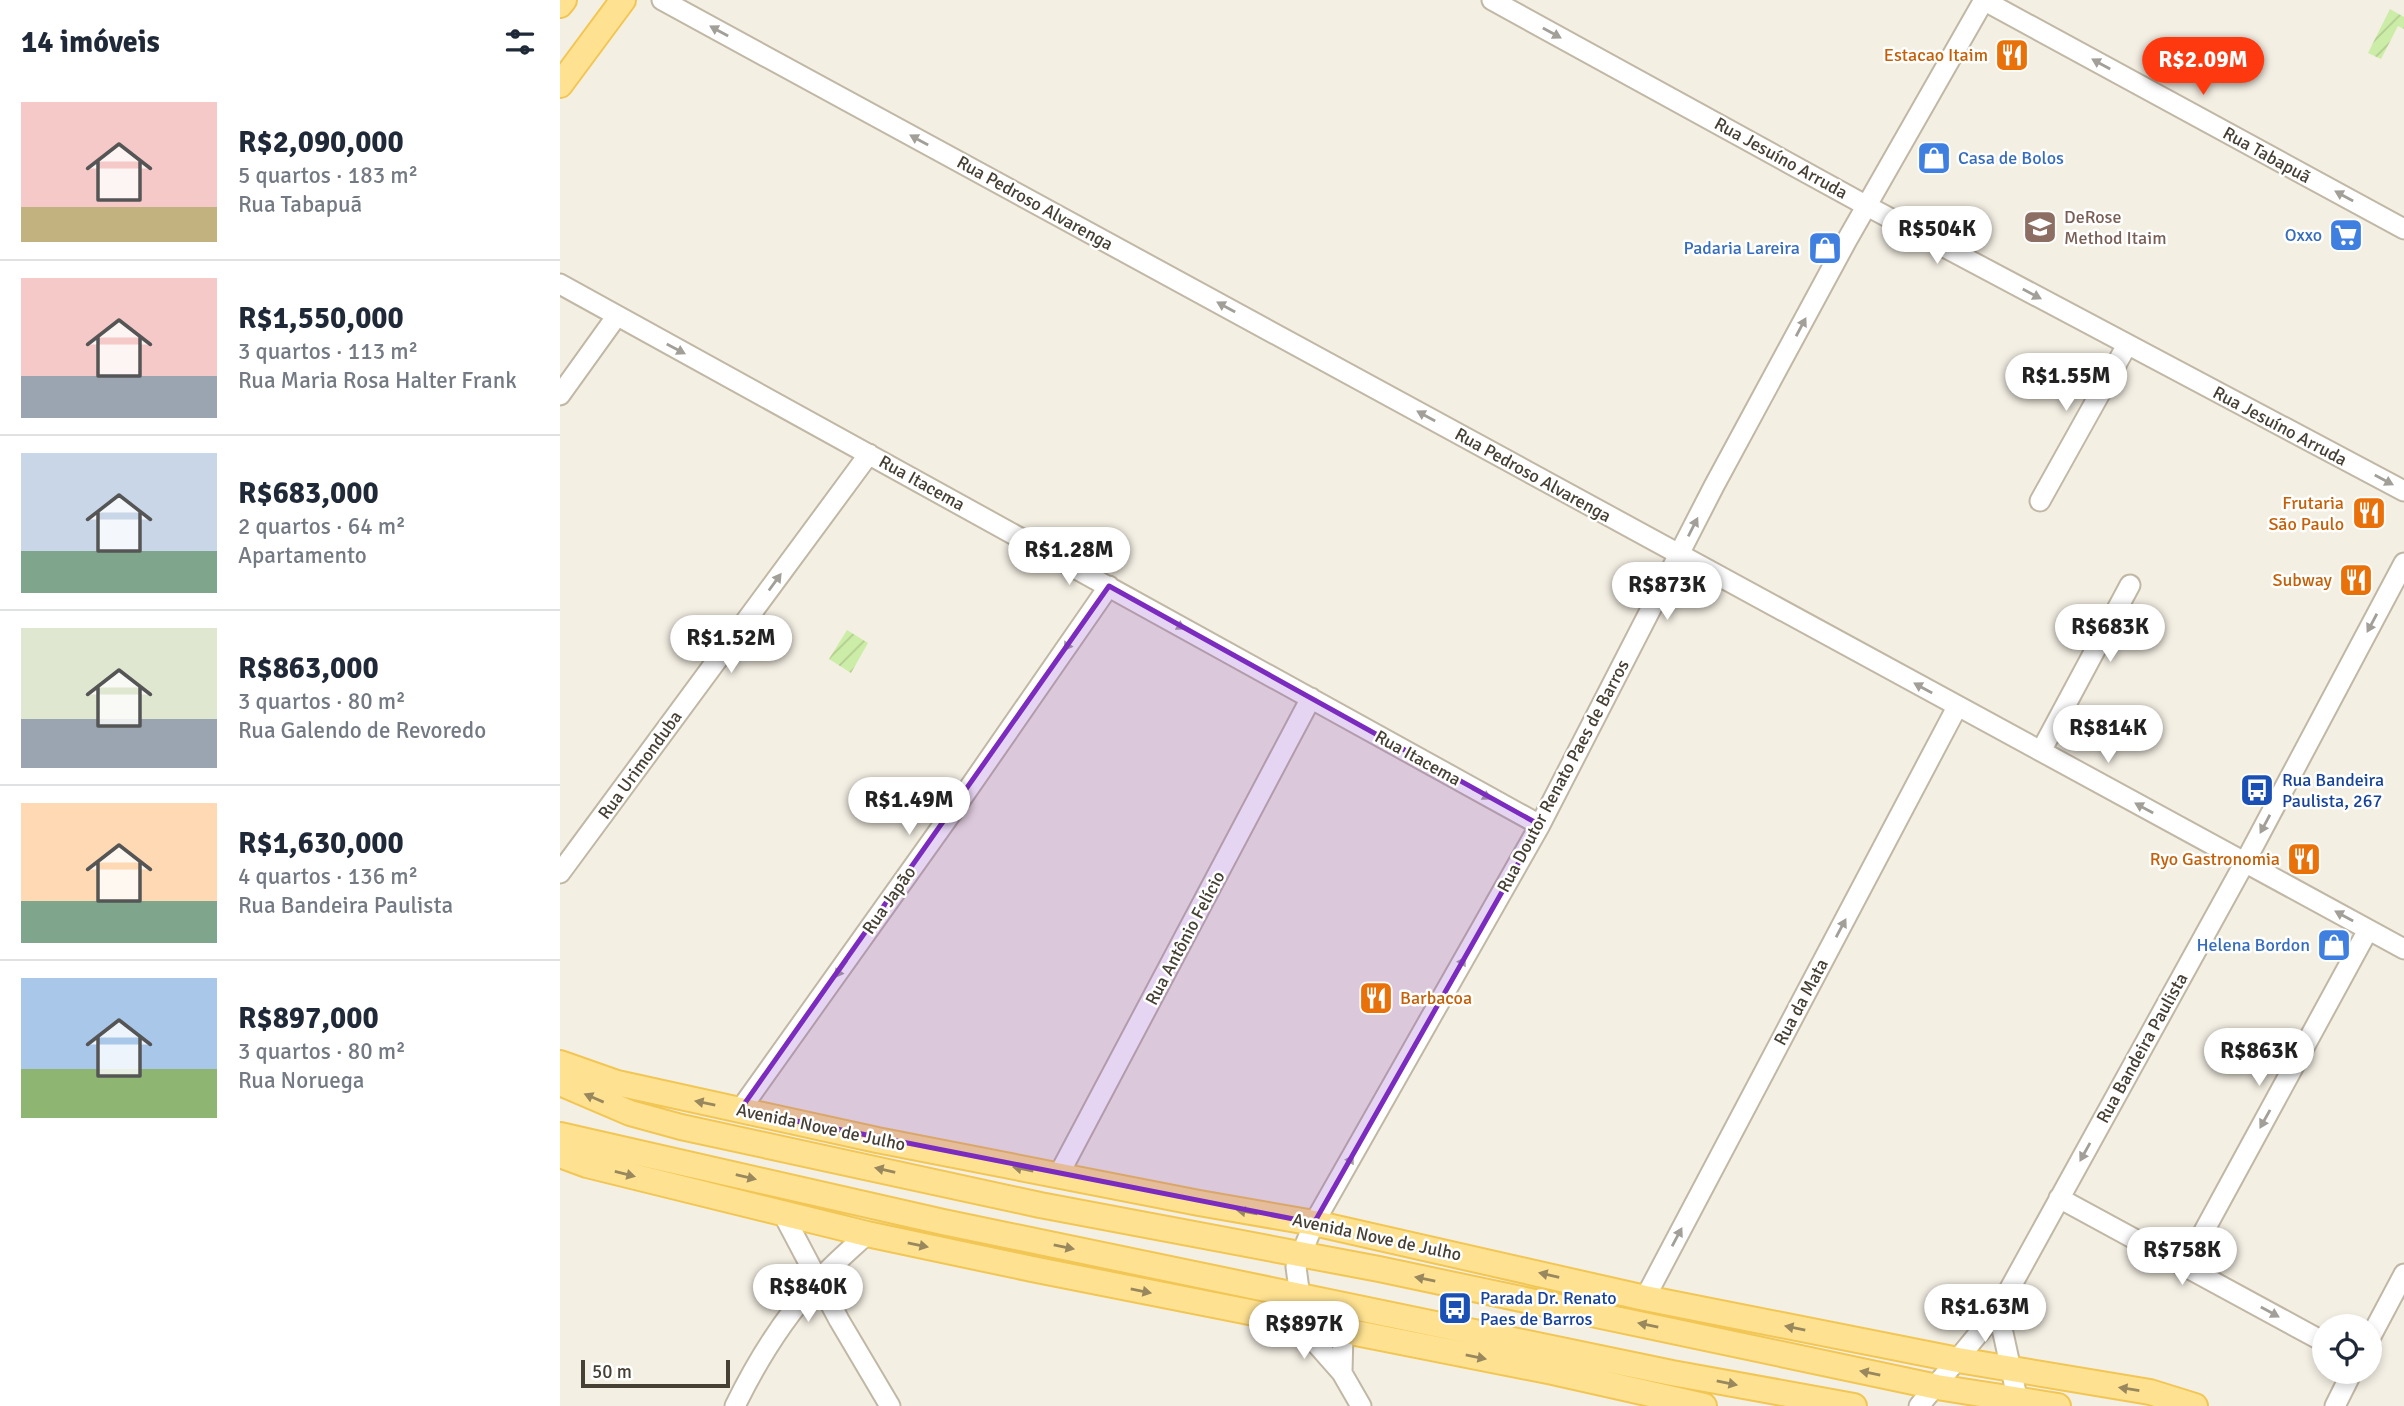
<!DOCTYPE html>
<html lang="pt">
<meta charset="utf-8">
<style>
:root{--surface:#fff;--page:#f2f2f3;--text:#1f2937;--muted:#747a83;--line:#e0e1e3;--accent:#ff390f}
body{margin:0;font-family:Signika,sans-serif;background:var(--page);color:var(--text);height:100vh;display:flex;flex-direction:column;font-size:26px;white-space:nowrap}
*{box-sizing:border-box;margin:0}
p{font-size:23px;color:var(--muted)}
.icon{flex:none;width:38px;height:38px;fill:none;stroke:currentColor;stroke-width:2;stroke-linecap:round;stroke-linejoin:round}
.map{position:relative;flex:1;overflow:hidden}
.sheet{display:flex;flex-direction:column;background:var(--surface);width:560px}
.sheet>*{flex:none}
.controls{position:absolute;left:1752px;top:1314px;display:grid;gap:14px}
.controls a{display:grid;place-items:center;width:70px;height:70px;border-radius:50%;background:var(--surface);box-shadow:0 4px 10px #0003;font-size:35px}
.scale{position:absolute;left:21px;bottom:18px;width:149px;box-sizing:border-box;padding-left:7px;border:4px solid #463f33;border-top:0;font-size:19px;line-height:24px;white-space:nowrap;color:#463f33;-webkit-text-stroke:5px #fff;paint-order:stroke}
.price{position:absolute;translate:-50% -60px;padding:0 16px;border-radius:24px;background:#fff;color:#222;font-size:23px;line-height:46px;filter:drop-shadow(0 2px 4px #0008)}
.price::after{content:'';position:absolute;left:50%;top:42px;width:21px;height:16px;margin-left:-10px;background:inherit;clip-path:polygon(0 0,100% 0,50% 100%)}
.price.current{background:var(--accent);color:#fff}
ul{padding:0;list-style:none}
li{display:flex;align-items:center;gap:21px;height:175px;padding:0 21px}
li+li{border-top:2px solid var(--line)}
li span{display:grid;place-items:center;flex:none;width:196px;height:140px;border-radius:0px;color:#555}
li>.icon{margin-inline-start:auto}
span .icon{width:84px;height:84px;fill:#fffc;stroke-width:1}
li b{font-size:30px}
h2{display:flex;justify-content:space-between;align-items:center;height:84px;padding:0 21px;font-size:30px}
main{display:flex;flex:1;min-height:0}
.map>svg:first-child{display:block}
.garden{fill:url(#garden-furrows)}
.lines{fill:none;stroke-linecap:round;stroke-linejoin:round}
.minor-casing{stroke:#c0b7a5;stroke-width:23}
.major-casing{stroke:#f1c654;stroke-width:28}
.minor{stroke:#fff;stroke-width:19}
.major{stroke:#ffe291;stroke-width:24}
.oneway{fill:#a29f99}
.oneway2{fill:#99885d}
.marked{fill:#7b2cbf;fill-opacity:0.2;stroke:#7b2cbf;stroke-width:5;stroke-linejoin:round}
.labels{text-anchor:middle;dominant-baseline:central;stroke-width:5;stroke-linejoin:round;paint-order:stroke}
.food-label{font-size:18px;fill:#c56008;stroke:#fff;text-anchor:end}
.street-label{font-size:18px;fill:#463f33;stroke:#fff}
.shop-label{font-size:18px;fill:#366cbe;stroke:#fff;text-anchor:end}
.education-label{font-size:18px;fill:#785e54;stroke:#fff;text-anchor:start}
.transit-label{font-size:18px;fill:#164399;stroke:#fff;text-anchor:start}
</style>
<main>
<section class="sheet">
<h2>14 imóveis<svg class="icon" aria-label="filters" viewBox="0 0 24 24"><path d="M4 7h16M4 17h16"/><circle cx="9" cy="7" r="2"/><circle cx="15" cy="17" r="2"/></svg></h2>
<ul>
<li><span style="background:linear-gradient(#f6c9c9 75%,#c2b280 0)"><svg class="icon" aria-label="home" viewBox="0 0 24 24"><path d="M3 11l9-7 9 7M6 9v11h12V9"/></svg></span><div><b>R$2,090,000</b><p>5 quartos · 183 m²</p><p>Rua Tabapuã</p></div></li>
<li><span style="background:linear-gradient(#f6c9c9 70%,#9aa5b1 0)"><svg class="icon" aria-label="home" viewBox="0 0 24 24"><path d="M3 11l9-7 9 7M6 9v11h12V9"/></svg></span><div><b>R$1,550,000</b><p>3 quartos · 113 m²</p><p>Rua Maria Rosa Halter Frank</p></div></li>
<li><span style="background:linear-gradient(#c9d6e8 70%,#7fa58c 0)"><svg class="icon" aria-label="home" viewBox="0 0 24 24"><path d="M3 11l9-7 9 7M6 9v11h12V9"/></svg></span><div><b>R$683,000</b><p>2 quartos · 64 m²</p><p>Apartamento</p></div></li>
<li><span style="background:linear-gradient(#dfe7d0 65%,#9aa5b1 0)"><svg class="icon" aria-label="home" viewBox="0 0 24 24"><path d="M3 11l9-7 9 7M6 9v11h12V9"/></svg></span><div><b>R$863,000</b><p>3 quartos · 80 m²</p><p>Rua Galendo de Revoredo</p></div></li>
<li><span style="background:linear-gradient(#ffd9b3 70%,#7fa58c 0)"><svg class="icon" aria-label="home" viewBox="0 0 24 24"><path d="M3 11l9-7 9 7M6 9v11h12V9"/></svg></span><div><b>R$1,630,000</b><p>4 quartos · 136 m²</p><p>Rua Bandeira Paulista</p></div></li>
<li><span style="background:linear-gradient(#a9c7e8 65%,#8fb573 0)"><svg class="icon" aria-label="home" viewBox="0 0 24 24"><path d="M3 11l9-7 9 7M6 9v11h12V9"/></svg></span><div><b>R$897,000</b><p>3 quartos · 80 m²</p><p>Rua Noruega</p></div></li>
</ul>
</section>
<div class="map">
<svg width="1844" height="1406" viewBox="0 0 1844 1406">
<defs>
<pattern id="garden-furrows" width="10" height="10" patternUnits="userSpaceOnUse" patternTransform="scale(1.75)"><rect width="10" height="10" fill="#cceda7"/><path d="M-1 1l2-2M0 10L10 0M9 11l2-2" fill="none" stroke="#b1cc90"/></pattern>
</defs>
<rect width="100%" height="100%" fill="#f4efe3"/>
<!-- garden -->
<path class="garden" d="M1830,9L1844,17V29L1838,26L1821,59L1808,53Z
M287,630L308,643L291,673L269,659Z"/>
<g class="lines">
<!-- minor casing -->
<g class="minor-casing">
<path id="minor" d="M102,0L1844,949
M932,0L1307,206L1844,491
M1423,0L1844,229
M0,284L980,825
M0,395L56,317
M1480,501L1567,345
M1481,751L1570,585
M0,873L309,454
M180,1110L393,811L549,586
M498,1176L751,698
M1499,1198L1764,1342
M223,1214L279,1320L330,1406
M1625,1266L1808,930
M740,1297L736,1267L754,1223L980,825L1154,486L1287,240L1424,0
M1085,1298L1397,707
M1438,1310L1459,1406
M737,1322L782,1373L801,1406
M1810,1338L1844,1274
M782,1373L783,1331
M175,1406C197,1361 222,1320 256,1283C271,1266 290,1250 307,1234
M1359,1406L1438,1310L1685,862L1844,563
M1775,1406L1792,1372"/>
</g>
<!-- major casing -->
<g class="major-casing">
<path id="major" d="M0,5L4,0
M0,85L63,0
M0,1063L57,1083L317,1140L639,1203L754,1223L1085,1298L1398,1360L1590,1392L1635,1406
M0,1083L70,1113L121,1127L480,1205L819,1269L1377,1387L1498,1406
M0,1135L383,1222L1112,1373L1294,1406
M0,1155L27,1165L307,1234L472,1269L993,1372L1144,1406"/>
</g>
<!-- minor -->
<use href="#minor" class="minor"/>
<!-- major -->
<use href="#major" class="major"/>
</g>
<!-- one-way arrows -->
<defs><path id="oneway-solid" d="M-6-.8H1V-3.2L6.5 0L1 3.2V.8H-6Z" transform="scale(1.75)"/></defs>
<g class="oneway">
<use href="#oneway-solid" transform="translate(159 31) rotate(-151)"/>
<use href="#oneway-solid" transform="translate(992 33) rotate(29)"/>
<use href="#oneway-solid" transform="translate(1541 64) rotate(-151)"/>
<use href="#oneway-solid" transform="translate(359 140) rotate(-151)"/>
<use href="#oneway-solid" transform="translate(1784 196) rotate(-151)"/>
<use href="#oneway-solid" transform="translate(1472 294) rotate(28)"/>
<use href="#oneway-solid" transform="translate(666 307) rotate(-151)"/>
<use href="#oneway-solid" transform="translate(1241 327) rotate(-62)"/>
<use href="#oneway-solid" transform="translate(116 349) rotate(28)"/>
<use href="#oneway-solid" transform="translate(866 416) rotate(-151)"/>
<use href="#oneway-solid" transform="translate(1824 480) rotate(28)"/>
<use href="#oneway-solid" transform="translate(1133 527) rotate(-63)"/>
<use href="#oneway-solid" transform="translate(215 582) rotate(-54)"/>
<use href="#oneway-solid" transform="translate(1812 623) rotate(118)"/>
<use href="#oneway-solid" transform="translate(616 624) rotate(29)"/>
<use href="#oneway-solid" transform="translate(510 642) rotate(125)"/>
<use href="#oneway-solid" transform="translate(1363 688) rotate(-151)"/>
<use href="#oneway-solid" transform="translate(922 794) rotate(29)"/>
<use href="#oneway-solid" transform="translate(1584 808) rotate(-151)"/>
<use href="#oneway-solid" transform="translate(1705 824) rotate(118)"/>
<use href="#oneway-solid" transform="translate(1784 916) rotate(-151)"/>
<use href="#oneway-solid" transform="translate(1281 928) rotate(-62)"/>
<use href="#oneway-solid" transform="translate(900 966) rotate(-60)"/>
<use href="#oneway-solid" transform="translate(281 969) rotate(125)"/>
<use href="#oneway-solid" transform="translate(1705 1119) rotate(119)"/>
<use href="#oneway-solid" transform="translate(1525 1152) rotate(119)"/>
<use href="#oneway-solid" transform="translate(788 1164) rotate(-60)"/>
<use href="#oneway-solid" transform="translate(1117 1237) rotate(-62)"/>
<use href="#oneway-solid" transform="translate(1710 1312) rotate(29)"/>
</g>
<g class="oneway2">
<use href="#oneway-solid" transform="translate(34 1098) rotate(-157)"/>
<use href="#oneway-solid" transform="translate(145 1103) rotate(-168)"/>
<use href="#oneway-solid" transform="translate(463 1169) rotate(-169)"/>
<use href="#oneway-solid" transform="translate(325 1170) rotate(-167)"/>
<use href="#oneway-solid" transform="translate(65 1174) rotate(14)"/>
<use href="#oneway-solid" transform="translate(186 1177) rotate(13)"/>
<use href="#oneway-solid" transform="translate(687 1212) rotate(-170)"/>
<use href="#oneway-solid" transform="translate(358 1245) rotate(12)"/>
<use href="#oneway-solid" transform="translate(504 1247) rotate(12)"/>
<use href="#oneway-solid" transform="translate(989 1275) rotate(-167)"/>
<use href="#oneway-solid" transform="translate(865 1279) rotate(-168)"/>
<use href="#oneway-solid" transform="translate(581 1291) rotate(11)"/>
<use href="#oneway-solid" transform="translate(1088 1325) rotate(-168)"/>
<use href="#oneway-solid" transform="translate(1235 1328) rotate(-169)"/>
<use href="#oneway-solid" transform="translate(916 1357) rotate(11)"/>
<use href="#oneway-solid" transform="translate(1310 1373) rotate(-168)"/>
<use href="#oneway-solid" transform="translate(1167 1383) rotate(11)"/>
<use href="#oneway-solid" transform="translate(1569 1389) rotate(-171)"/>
</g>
<!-- marked area -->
<path class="marked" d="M549,586L980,825L754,1223L180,1110Z"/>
<!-- icons -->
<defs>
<g id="restaurant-square" transform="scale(1.75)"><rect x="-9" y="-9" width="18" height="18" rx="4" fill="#e8710a" stroke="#fff"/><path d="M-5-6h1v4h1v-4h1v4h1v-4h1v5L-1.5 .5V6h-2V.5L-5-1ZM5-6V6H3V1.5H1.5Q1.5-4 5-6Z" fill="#fff"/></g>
<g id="shop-square" transform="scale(1.75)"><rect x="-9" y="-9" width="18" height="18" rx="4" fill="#3f7fe0" stroke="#fff"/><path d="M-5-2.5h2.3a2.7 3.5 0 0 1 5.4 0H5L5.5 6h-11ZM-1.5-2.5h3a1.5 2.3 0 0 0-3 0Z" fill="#fff"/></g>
<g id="university-square" transform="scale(1.75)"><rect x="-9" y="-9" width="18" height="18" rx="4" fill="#8d6e63" stroke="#fff"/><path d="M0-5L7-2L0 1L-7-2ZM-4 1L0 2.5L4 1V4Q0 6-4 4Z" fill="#fff"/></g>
<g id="supermarket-square" transform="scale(1.75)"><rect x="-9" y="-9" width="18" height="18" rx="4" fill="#3f7fe0" stroke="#fff"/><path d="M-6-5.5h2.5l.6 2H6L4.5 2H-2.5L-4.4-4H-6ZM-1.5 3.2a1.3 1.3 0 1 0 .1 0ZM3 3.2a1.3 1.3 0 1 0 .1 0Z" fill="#fff"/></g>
<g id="bus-square" transform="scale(1.75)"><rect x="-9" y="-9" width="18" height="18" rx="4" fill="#1a4fb4" stroke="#fff"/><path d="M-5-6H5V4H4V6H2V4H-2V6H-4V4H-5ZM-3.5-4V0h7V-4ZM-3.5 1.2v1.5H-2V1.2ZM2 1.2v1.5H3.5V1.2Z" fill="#fff"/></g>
</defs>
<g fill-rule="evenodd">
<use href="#restaurant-square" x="1452" y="55"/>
<use href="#shop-square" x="1374" y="158"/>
<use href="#university-square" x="1480" y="227"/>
<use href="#supermarket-square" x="1786" y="235"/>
<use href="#shop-square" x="1265" y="248"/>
<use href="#restaurant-square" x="1809" y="513"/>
<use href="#restaurant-square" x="1796" y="580"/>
<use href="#bus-square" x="1697" y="790"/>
<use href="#restaurant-square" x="1744" y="859"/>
<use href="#shop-square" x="1774" y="945"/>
<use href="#restaurant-square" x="816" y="998"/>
<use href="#bus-square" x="895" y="1308"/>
</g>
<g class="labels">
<!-- food labels -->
<g class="food-label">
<text x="1428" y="55">Estacao Itaim</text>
<text x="1784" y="503">Frutaria<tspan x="1784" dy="21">São Paulo</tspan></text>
<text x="1772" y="580">Subway</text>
<text x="1720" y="859">Ryo Gastronomia</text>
<text x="840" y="998" text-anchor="start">Barbacoa</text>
</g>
<!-- street labels -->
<g class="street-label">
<text transform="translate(1707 155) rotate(29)">Rua Tabapuã</text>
<text transform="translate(1221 158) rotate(29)">Rua Jesuíno Arruda</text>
<text transform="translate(475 203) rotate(29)">Rua Pedroso Alvarenga</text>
<text transform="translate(1720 426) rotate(28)">Rua Jesuíno Arruda</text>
<text transform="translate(973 475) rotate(29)">Rua Pedroso Alvarenga</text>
<text transform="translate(362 483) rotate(29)">Rua Itacema</text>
<text transform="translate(858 758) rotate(29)">Rua Itacema</text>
<text transform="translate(80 765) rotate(-54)">Rua Urimonduba</text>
<text transform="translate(1003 776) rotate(-62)">Rua Doutor Renato Paes de Barros</text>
<text transform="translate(329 900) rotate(-55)">Rua Japão</text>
<text transform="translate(625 938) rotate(-62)">Rua Antônio Felício</text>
<text transform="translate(1241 1002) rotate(-62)">Rua da Mata</text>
<text transform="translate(1582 1048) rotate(-61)">Rua Bandeira Paulista</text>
<text transform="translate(261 1127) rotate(12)">Avenida Nove de Julho</text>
<text transform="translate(817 1237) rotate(12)">Avenida Nove de Julho</text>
</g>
<!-- shop labels -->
<g class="shop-label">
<text x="1398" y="158" text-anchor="start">Casa de Bolos</text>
<text x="1762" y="235">Oxxo</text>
<text x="1240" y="248">Padaria Lareira</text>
<text x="1750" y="945">Helena Bordon</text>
</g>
<!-- education labels -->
<g class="education-label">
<text x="1504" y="217">DeRose<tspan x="1504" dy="21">Method Itaim</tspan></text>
</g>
<!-- transit labels -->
<g class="transit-label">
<text x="1722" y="780">Rua Bandeira<tspan x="1722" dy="21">Paulista, 267</tspan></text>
<text x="920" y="1298">Parada Dr. Renato<tspan x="920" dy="21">Paes de Barros</tspan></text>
</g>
</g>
</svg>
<div class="controls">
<a><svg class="icon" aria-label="locate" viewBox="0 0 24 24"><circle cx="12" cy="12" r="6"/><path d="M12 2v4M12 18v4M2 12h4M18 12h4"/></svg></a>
</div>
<div class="scale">50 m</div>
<b class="price current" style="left:1643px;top:97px">R$2.09M</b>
<b class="price" style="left:1377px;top:266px">R$504K</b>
<b class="price" style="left:1506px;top:413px">R$1.55M</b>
<b class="price" style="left:509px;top:587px">R$1.28M</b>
<b class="price" style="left:1107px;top:622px">R$873K</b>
<b class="price" style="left:1550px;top:664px">R$683K</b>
<b class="price" style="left:171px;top:675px">R$1.52M</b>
<b class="price" style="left:1548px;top:765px">R$814K</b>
<b class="price" style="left:349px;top:837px">R$1.49M</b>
<b class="price" style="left:1699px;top:1088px">R$863K</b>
<b class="price" style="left:1622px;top:1287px">R$758K</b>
<b class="price" style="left:248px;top:1324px">R$840K</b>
<b class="price" style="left:1425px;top:1344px">R$1.63M</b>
<b class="price" style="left:744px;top:1361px">R$897K</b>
</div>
</main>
